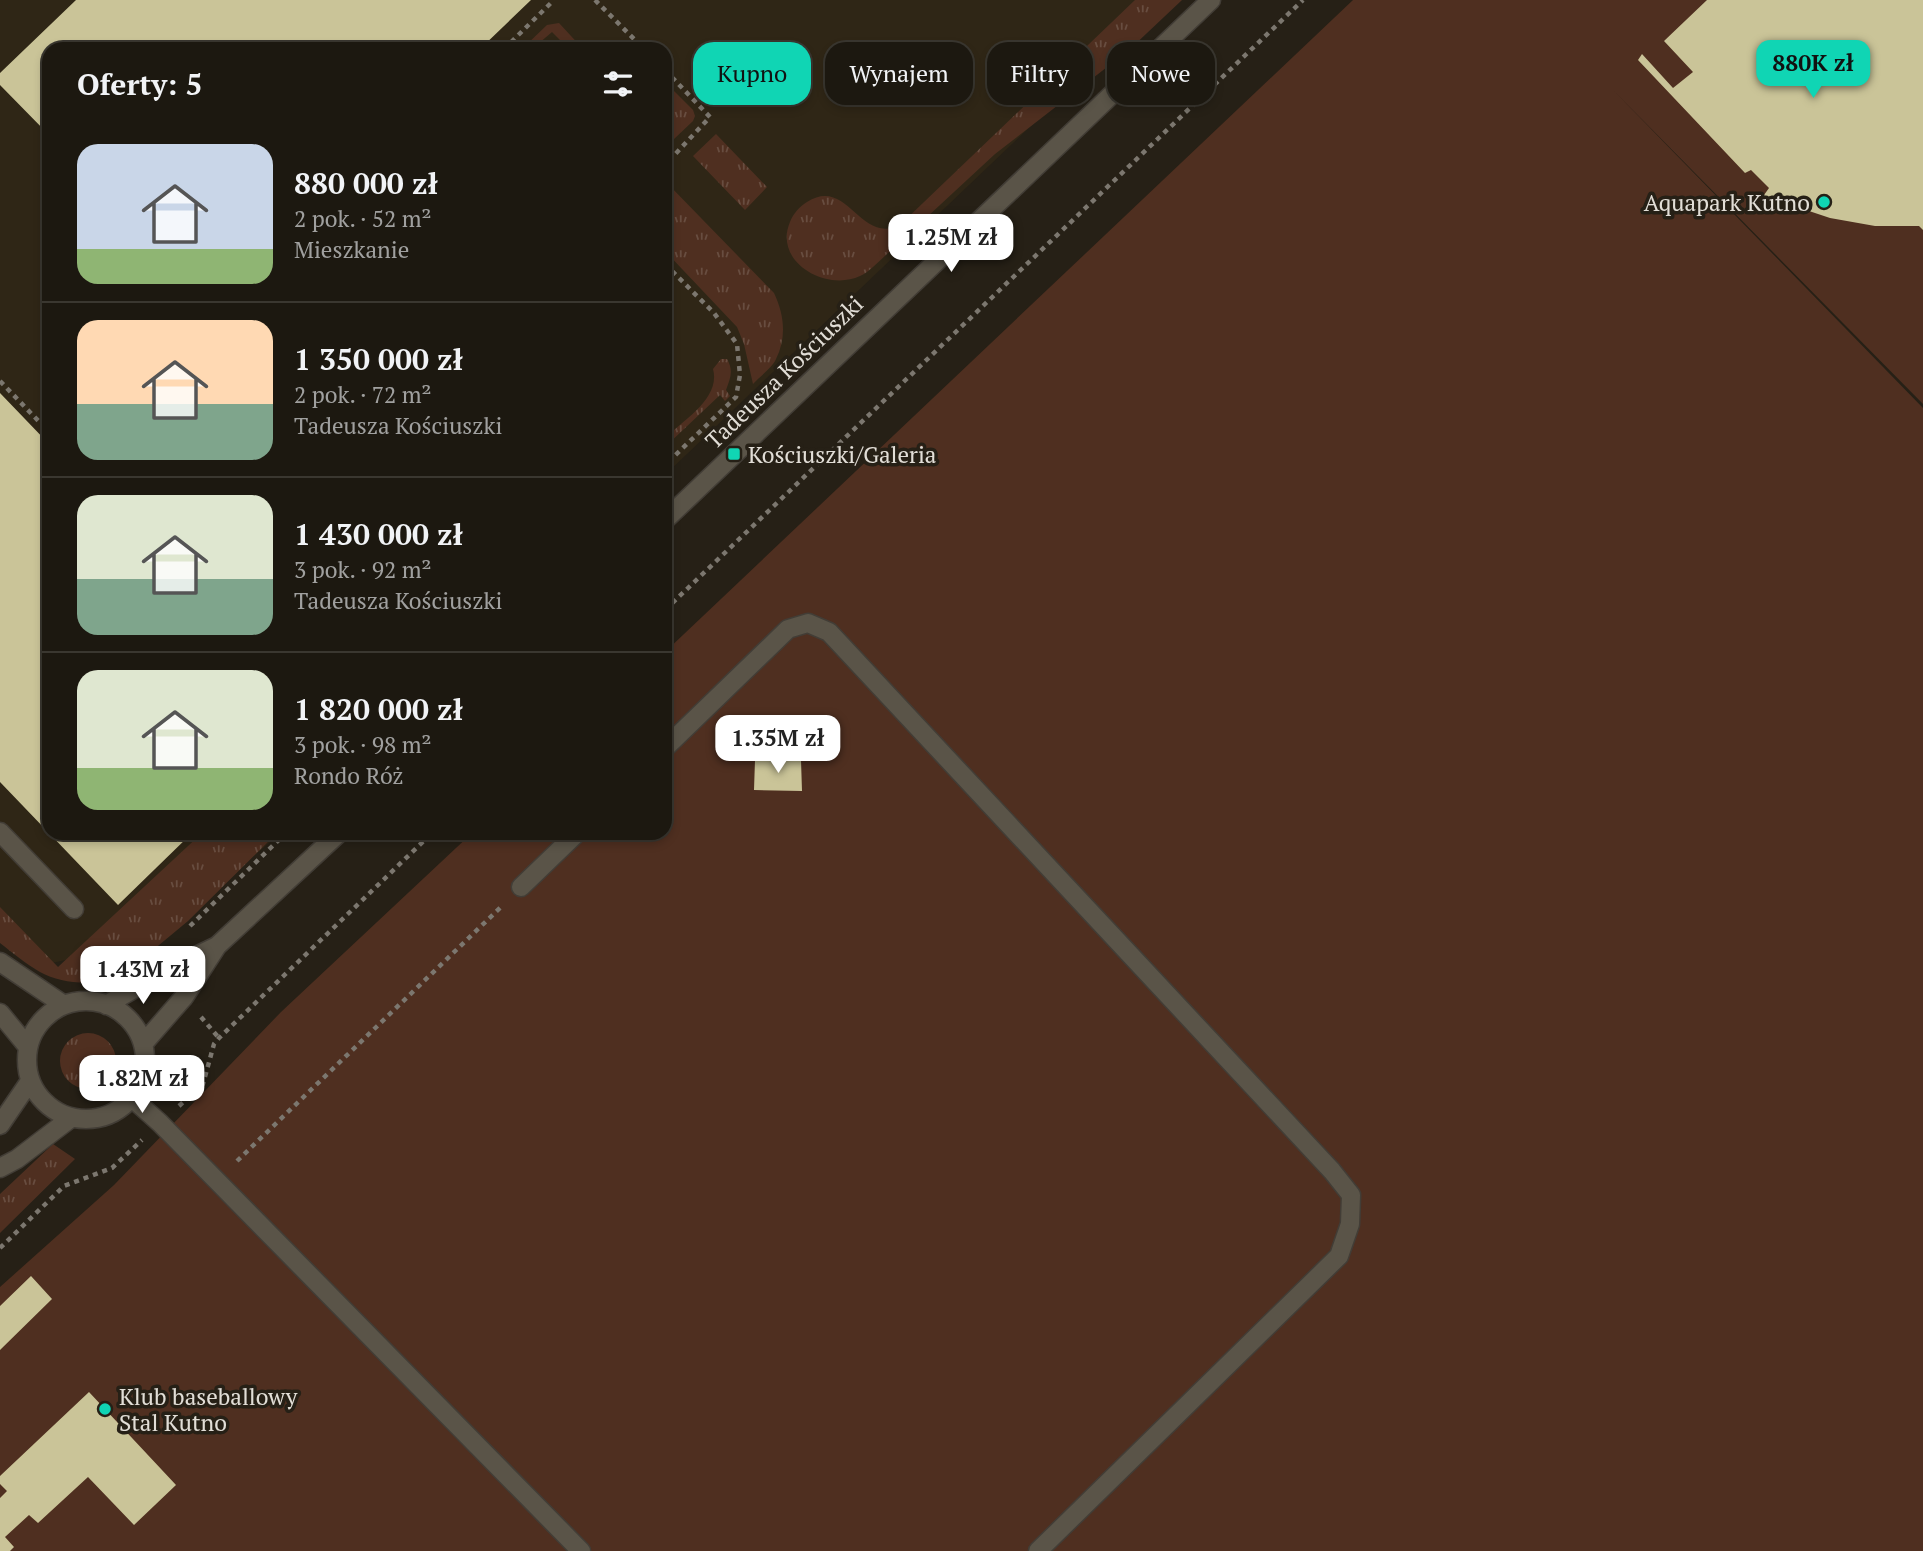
<!DOCTYPE html>
<html lang="pl">
<meta charset="utf-8">
<style>
:root{--surface:#1c1810;--page:#252119;--text:#f1f3f6;--muted:#a0a09f;--line:#3a3730;--accent:#10d5b4}
body{margin:0;font-family:"PT Serif",serif;background:var(--page);color:var(--text);height:100vh;display:flex;flex-direction:column;font-size:26px;white-space:nowrap}
*{box-sizing:border-box;margin:0}
p{font-size:23px;color:var(--muted)}
.icon{flex:none;width:38px;height:38px;fill:none;stroke:currentColor;stroke-width:2;stroke-linecap:round;stroke-linejoin:round}
.map{position:relative;flex:1;overflow:hidden}
.side{position:absolute;left:42px;top:42px;width:630px;height:798px;display:flex;flex-direction:column;background:var(--surface);border-radius:21px;box-shadow:0 4px 10px #0003,0 0 0 2px var(--line)}
.side>*{flex:none}
.banner{position:absolute;left:693px;top:42px;width:665px;height:63px;display:flex;gap:14px}
.price{position:absolute;translate:-50% -60px;padding:0 16px;border-radius:14px;background:#fff;color:#222;font-size:23px;line-height:46px;filter:drop-shadow(0 2px 4px #0008)}
.price::after{content:'';position:absolute;left:50%;top:42px;width:21px;height:16px;margin-left:-10px;background:inherit;clip-path:polygon(0 0,100% 0,50% 100%)}
.price.active{background:var(--accent);color:#111}
ul{padding:0;list-style:none}
li{display:flex;align-items:center;gap:21px;height:175px;padding:0 35px}
li+li{border-top:2px solid var(--line)}
li span{display:grid;place-items:center;flex:none;width:196px;height:140px;border-radius:21px;color:#555}
li>.icon{margin-inline-start:auto}
span .icon{width:84px;height:84px;fill:#fffc;stroke-width:1}
li b{font-size:30px}
h2{display:flex;justify-content:space-between;align-items:center;height:84px;padding:0 35px;font-size:30px}
.chip{padding:0 24px;border-radius:21px;background:var(--surface);box-shadow:0 4px 10px #0003,0 0 0 2px var(--line);font-size:24px;line-height:63px}
.chip.active{background:var(--accent);color:#111}
.map>svg:first-child{display:block}
.built{fill:#2f2616}
.grass{fill:url(#grass-tufts)}
.park{fill:#4f2f20}
.building{fill:#cac498}
.lines{fill:none;stroke-linecap:round;stroke-linejoin:round}
.minor-casing{stroke:#423d36;stroke-width:21}
.path{stroke:#7c776f;stroke-width:4.5;stroke-dasharray:5 5;stroke-linecap:butt}
.minor{stroke:#5a5448;stroke-width:18}
.poi-dot{fill:#10d5b4;stroke:#262016;stroke-width:2.5}
.labels{text-anchor:middle;dominant-baseline:central;stroke-width:7;stroke-linejoin:round;paint-order:stroke}
.poi-label{font-size:23px;fill:#e2ded7;stroke:#262016;text-anchor:start}
.street-label{font-size:23px;fill:#e2ded7;stroke:#262016}
</style>
<div class="map">
<svg width="1923" height="1551" viewBox="0 0 1923 1551">
<defs>
<pattern id="grass-tufts" width="24" height="20" patternUnits="userSpaceOnUse" patternTransform="scale(1.75)"><rect width="24" height="20" fill="#4f2f20"/><path d="M3 7l-1-3M5 7V3M7 7l1-3M15 17l-1-3M17 17v-4M19 17l1-3" fill="none" stroke="#684d40"/></pattern>
</defs>
<rect width="100%" height="100%" fill="#262016"/>
<!-- built -->
<path class="built" d="M0,0H1163L665,475V49H49V833H281L140,952L79,957L52,963L0,911Z"/>
<!-- grass -->
<path class="grass" d="M1135,0H1182L1129,50L995,154L873,267C869,270 865,274 860,276C826,292 773,262 790,222C793,214 800,206 807,202C848,176 859,245 900,225Z
M559,23L583,49H569L552,32L532,49H522L547,25Z
M667,84L693,110L695,116L693,121L674,139L665,128Z
M716,134L767,187L745,210L693,156Z
M665,181L774,293C784,314 787,337 776,359C772,368 760,376 753,384L744,344L737,327L665,251Z
M721,359H727C734,371 730,379 726,390L730,396L725,401L720,395L666,446L672,452L665,459V438C684,420 721,398 713,369Z
M202,833H277L188,921L141,960L146,968C117,984 70,989 40,972C26,964 13,953 0,943V907L58,967Z
M60 1061a28 28 0 1 1 56 0a28 28 0 1 1-56 0Z
M53,1144L75,1159L0,1233V1194Z"/>
<!-- park -->
<path class="park" d="M1353,0H1923V404L1613,90L1923,408V1551H0V1287L114,1185L281,1012L472,833H665V652Z"/>
<!-- building -->
<path class="building" d="M76,0H531L480,49H49V135L0,85V73Z
M1707,0H1923V230L1919,226H1875L1830,218L1785,203L1771,196L1765,203L1759,202L1769,188L1751,170L1745,173L1638,60L1642,54L1673,88L1693,72L1664,41Z
M0,393L49,444V833H192L118,905L0,782Z
M755,760H801L802,791L754,790Z
M31,1276L52,1299L0,1350V1306Z
M89,1392L176,1485L134,1525L88,1477L38,1523L29,1515L5,1537L14,1547L10,1551H0V1498L7,1491L0,1484V1476Z"/>
<g class="lines">
<!-- minor casing -->
<g class="minor-casing">
<path id="minor" d="M665,520L1211,0
M665,748L788,629L808,623L829,632L1332,1171L1351,1195L1350,1224L1339,1256L1038,1551
M0,832L74,909
M521,887L577,833
M0,962L64,1005
M27 1060a59 59 0 1 1 118 0a59 59 0 1 1-118 0Z
M106,1005L165,971L217,946
M0,1013L28,1047
M143,1044L184,997L217,946L339,833
M132,1098L160,1123L581,1551
M0,1125L30,1081
M0,1168L17,1159L71,1118"/>
</g>
<!-- path -->
<path class="path" d="M595,0L644,49
M504,49L554,0
M665,70L710,117L665,165
M665,264L714,313L737,344L740,375L736,397L665,465
M0,381L49,432
M665,610L1303,0
M190,926L286,833
M201,1017L219,1038
M179,1106L203,1084L214,1044L219,1038L432,833
M237,1161L503,905
M0,1248L64,1186L112,1168L142,1140"/>
<!-- minor -->
<use href="#minor" class="minor"/>
</g>
<!-- markers -->
<g class="poi-dot">
<circle cx="1824" cy="202" r="7"/>
<rect x="727" y="447" width="14" height="14" rx="3.5"/>
<circle cx="105" cy="1409" r="7"/>
</g>
<g class="labels">
<!-- poi labels -->
<g class="poi-label">
<text x="1810" y="202" text-anchor="end">Aquapark Kutno</text>
<text x="748" y="454">Kościuszki/Galeria</text>
<text x="119" y="1396">Klub baseballowy<tspan x="119" dy="26">Stal Kutno</tspan></text>
</g>
<!-- street labels -->
<g class="street-label">
<text transform="translate(784 372) rotate(-44)">Tadeusza Kościuszki</text>
</g>
</g>
</svg>
<b class="price active" style="left:1813px;top:100px">880K zł</b>
<b class="price" style="left:951px;top:274px">1.25M zł</b>
<b class="price" style="left:778px;top:775px">1.35M zł</b>
<b class="price" style="left:143px;top:1006px">1.43M zł</b>
<b class="price" style="left:142px;top:1115px">1.82M zł</b>
<div class="banner">
<a class="chip active">Kupno</a>
<a class="chip">Wynajem</a>
<a class="chip">Filtry</a>
<a class="chip">Nowe</a>
</div>
<section class="side">
<h2>Oferty: 5<svg class="icon" aria-label="filters" viewBox="0 0 24 24"><path d="M4 7h16M4 17h16"/><circle cx="9" cy="7" r="2"/><circle cx="15" cy="17" r="2"/></svg></h2>
<ul>
<li><span style="background:linear-gradient(#c9d6e8 75%,#8fb573 0)"><svg class="icon" aria-label="home" viewBox="0 0 24 24"><path d="M3 11l9-7 9 7M6 9v11h12V9"/></svg></span><div><b>880 000 zł</b><p>2 pok. · 52 m²</p><p>Mieszkanie</p></div></li>
<li><span style="background:linear-gradient(#ffd9b3 60%,#7fa58c 0)"><svg class="icon" aria-label="home" viewBox="0 0 24 24"><path d="M3 11l9-7 9 7M6 9v11h12V9"/></svg></span><div><b>1 350 000 zł</b><p>2 pok. · 72 m²</p><p>Tadeusza Kościuszki</p></div></li>
<li><span style="background:linear-gradient(#dfe7d0 60%,#7fa58c 0)"><svg class="icon" aria-label="home" viewBox="0 0 24 24"><path d="M3 11l9-7 9 7M6 9v11h12V9"/></svg></span><div><b>1 430 000 zł</b><p>3 pok. · 92 m²</p><p>Tadeusza Kościuszki</p></div></li>
<li><span style="background:linear-gradient(#dfe7d0 70%,#8fb573 0)"><svg class="icon" aria-label="home" viewBox="0 0 24 24"><path d="M3 11l9-7 9 7M6 9v11h12V9"/></svg></span><div><b>1 820 000 zł</b><p>3 pok. · 98 m²</p><p>Rondo Róż</p></div></li>
</ul>
</section>
</div>
